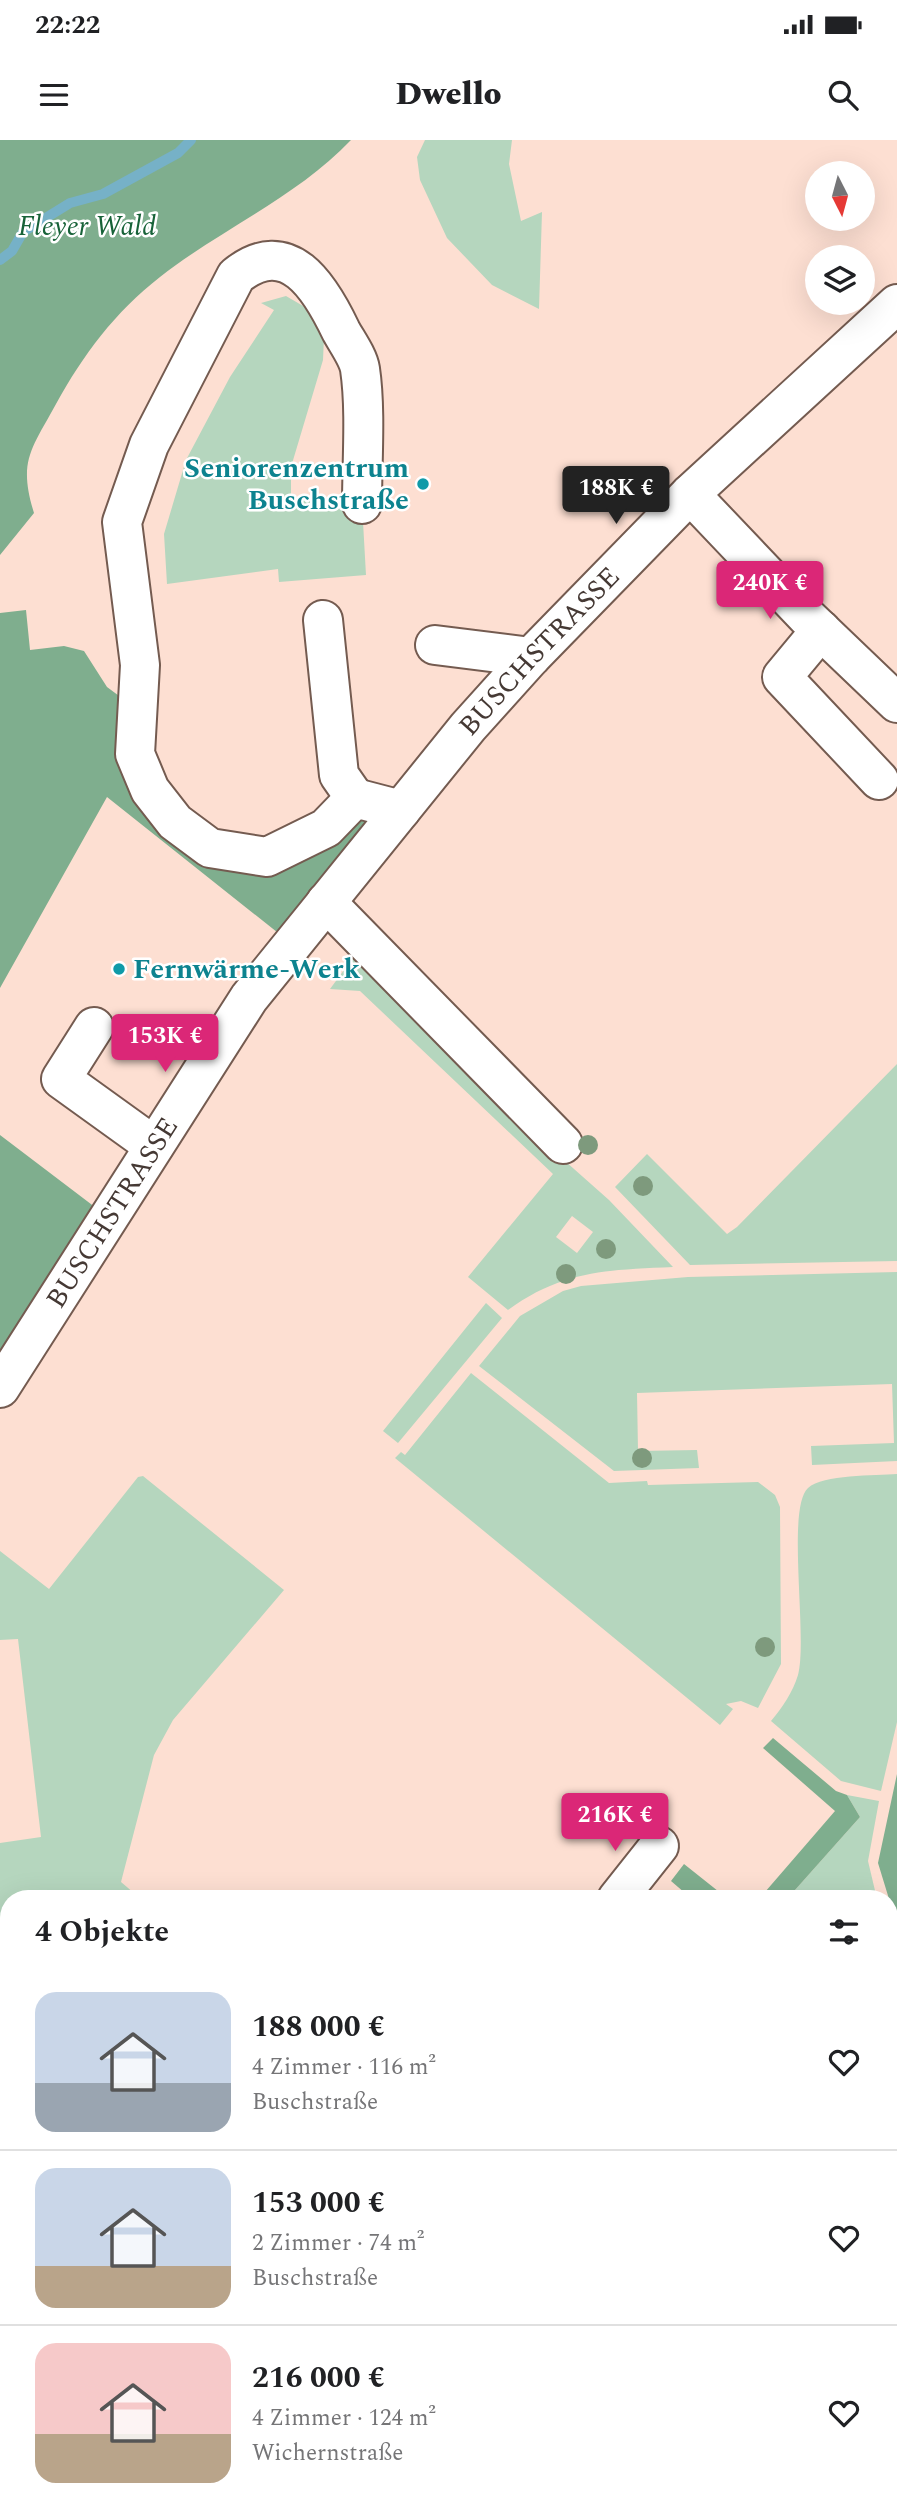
<!DOCTYPE html>
<html lang="de">
<meta charset="utf-8">
<style>
:root{--surface:#fff;--page:#f2f2f2;--text:#202124;--muted:#757577;--line:#e0e0e0;--accent:#db2777}
body{margin:0;font-family:Spectral,serif;background:var(--page);color:var(--text);height:100vh;display:flex;flex-direction:column;font-size:26px;white-space:nowrap}
*{box-sizing:border-box;margin:0}
p{font-size:23px;color:var(--muted)}
.icon{flex:none;width:38px;height:38px;fill:none;stroke:currentColor;stroke-width:2;stroke-linecap:round;stroke-linejoin:round}
.map{position:relative;flex:1;overflow:hidden}
.details{position:absolute;left:0px;top:1750px;width:898px;height:623px;display:flex;flex-direction:column;background:var(--surface);border-radius:28px 28px 0 0;box-shadow:0 7px 28px #0002}
.details>*{flex:none}
.needle{width:46px;rotate:174deg}
.controls{position:absolute;left:805px;top:21px;display:grid;gap:14px}
.controls a{display:grid;place-items:center;width:70px;height:70px;border-radius:50%;background:var(--surface);box-shadow:0 7px 28px #0002;font-size:35px}
.price{position:absolute;translate:-50% -60px;padding:0 16px;border-radius:7px;background:var(--accent);color:#fff;font-size:23px;line-height:46px;filter:drop-shadow(0 2px 4px #0008)}
.price::after{content:'';position:absolute;left:50%;top:42px;width:21px;height:16px;margin-left:-10px;background:inherit;clip-path:polygon(0 0,100% 0,50% 100%)}
.price.selected{background:#222;color:#fff}
ul{padding:0;list-style:none}
li{display:flex;align-items:center;gap:21px;height:175px;padding:0 35px}
li+li{border-top:2px solid var(--line)}
li span{display:grid;place-items:center;flex:none;width:196px;height:140px;border-radius:21px;color:#555}
li>.icon{margin-inline-start:auto}
span .icon{width:84px;height:84px;fill:#fffc;stroke-width:1}
li b{font-size:30px}
h2{display:flex;justify-content:space-between;align-items:center;height:84px;padding:0 35px;font-size:30px}
.status{display:flex;justify-content:space-between;align-items:center;height:49px;padding:0 35px;background:var(--surface);direction:ltr}
.status svg{height:19px;fill:currentColor}
header{display:flex;justify-content:space-between;align-items:center;height:91px;padding:0 35px;background:var(--surface);font-size:32px;font-weight:800}
.map>svg:first-child{display:block}
.green{fill:#b5d6be;fill-rule:evenodd}
.forest{fill:#7fae8e}
.lines{fill:none;stroke-linecap:round;stroke-linejoin:round}
.stream{stroke:#76b1c7;stroke-width:10}
.minor-casing{stroke:#745b50;stroke-width:42}
.minor{stroke:#fff;stroke-width:38}
.tree{fill:#7e9a7d}
.culture-dot{fill:#0f9aa8;stroke:#fff;stroke-width:2.5}
.labels{text-anchor:middle;dominant-baseline:central;stroke-width:5;stroke-linejoin:round;paint-order:stroke}
.park-label{font-size:28px;font-style:italic;fill:#176238;stroke:#fff}
.culture-label{font-size:28px;font-weight:bold;fill:#0d838f;stroke:#fff;text-anchor:end}
.street-label{font-size:28px;fill:#453934;stroke:#fff}
</style>
<div class="status"><b>22:22</b><svg viewBox="0 0 49 12"><path d="M0 12V9h3v3zM5 12V6h3v6zM10 12V3h3v9zM15 12V0h3v12zM26 1h20v11H26zM47 4h2v5h-2z"/></svg></div>
<header><svg class="icon" aria-label="menu" viewBox="0 0 24 24"><path d="M4 6h16M4 12h16M4 18h16"/></svg>Dwello<svg class="icon" aria-label="search" viewBox="0 0 24 24"><circle cx="10" cy="10" r="6"/><path d="M15 15l6 6"/></svg></header>
<div class="map">
<svg width="897" height="2373" viewBox="0 0 897 2373">
<rect width="100%" height="100%" fill="#fddfd2"/>
<!-- green -->
<path class="green" d="M425,0H512L509,24L521,81L542,72L539,169L492,145L447,98L420,40L417,17Z
M286,156L310,170L325,174L323,220L291,327V357L362,364L366,435L279,442L278,429L167,444L164,394L186,320L230,237L274,170L261,163Z
M361,807L565,1021L609,1060L673,1127C608,1130 563,1130 508,1170L468,1137L553,1034L360,851L330,849ZM572,1076L593,1092L577,1113L556,1097Z
M897,924V1121L690,1125L615,1047L647,1014L727,1094L737,1087Z
M897,1132V1321L812,1325L811,1306L894,1303L892,1244L637,1253L638,1311L697,1310L699,1328L614,1331L479,1226L520,1176L563,1151L581,1146L688,1137Z
M486,1163L502,1178L398,1303L383,1291Z
M471,1233L609,1343L647,1341L648,1345L758,1342L775,1355L780,1367L781,1524L758,1568L741,1561L726,1564L733,1569L720,1585L395,1318L401,1312L405,1315Z
M897,1334V1582L881,1651L841,1641L771,1581C782,1568 793,1552 798,1535C808,1498 786,1368 808,1348C823,1334 875,1336 897,1334Z
M143,1336L284,1450L173,1580L154,1615L121,1742L141,1759H9V2134L0,2135V1703L41,1697L18,1499L0,1500V1411L49,1449L138,1337Z
M847,1655L879,1661L868,1721L877,1759H787L860,1677Z
M889,1790L897,1805V2046L889,2055Z
M897,2064V2226L889,2235V2074Z
M897,2248V2373H791L799,2364H889V2257Z
M9,2339V2364H66L59,2373H0V2340Z"/>
<!-- forest -->
<path class="forest" d="M0,0H351C297,57 221,89 160,137C115,172 83,215 56,264C31,310 18,321 34,373L0,415Z
M26,470L30,510L64,506L84,511L107,547L138,570L135,614L210,708L326,688L401,670L292,804L107,657L0,848V473Z
M0,995L108,1077L0,1248Z
M773,1598L836,1651L847,1655L860,1677L787,1759H759L835,1671L763,1608Z
M897,1634V1785L878,1723Z
M684,1724L728,1759H692L671,1741Z"/>
<g class="lines">
<!-- stream -->
<path class="stream" d="M0,120L12,111L23,92L70,63L103,54L178,13L191,0"/>
<!-- minor casing -->
<g class="minor-casing">
<g id="minor">
<path d="M690,354L806,476L897,563"/>
<path d="M362,364C362,322 366,269 360,229C358,217 347,202 341,191C320,147 288,94 236,136L149,305L122,382L140,525L135,614L150,650L175,682L210,708L267,717L326,688L355,658L401,670"/>
<path d="M323,480L339,635L355,658"/>
<path d="M821,490L782,537L879,640"/>
<path d="M435,505L531,517"/>
<path d="M326,762L563,1004"/>
<path d="M94,887L61,939L154,1006"/>
<path id="s1" d="M0,1248L249,858L468,587L531,517L690,354L897,164"/>
<path d="M617,1759L659,1706"/>
<path d="M101,2373L108,2364"/>
<path d="M181,2373L188,2365"/>
</g>
</g>
<!-- minor -->
<use href="#minor" class="minor"/>
</g>
<!-- trees -->
<g class="tree">
<circle cx="588" cy="1005" r="10"/>
<circle cx="643" cy="1046" r="10"/>
<circle cx="606" cy="1109" r="10"/>
<circle cx="566" cy="1134" r="10"/>
<circle cx="642" cy="1318" r="10"/>
<circle cx="765" cy="1507" r="10"/>
</g>
<!-- markers -->
<g class="culture-dot">
<circle cx="423" cy="344" r="7"/>
<circle cx="119" cy="829" r="7"/>
</g>
<g class="labels">
<!-- park labels -->
<g class="park-label">
<text x="87" y="86">Fleyer Wald</text>
</g>
<!-- culture labels -->
<g class="culture-label">
<text x="409" y="328">Seniorenzentrum<tspan x="409" dy="32">Buschstraße</tspan></text>
<text x="133" y="829" text-anchor="start">Fernwärme-Werk</text>
</g>
<!-- street labels -->
<g class="street-label">
<text stroke="none"><textPath href="#s1" startOffset="915">BUSCHSTRASSE</textPath></text>
<text stroke="none"><textPath href="#s1" startOffset="208">BUSCHSTRASSE</textPath></text>
</g>
</g>
</svg>
<div class="controls">
<a><svg class="needle" viewBox="-14 -14 28 28"><path d="M0-13l5 13h-10z" fill="#e53935"/><path d="M0 13l5-13h-10z" fill="#757577"/></svg></a>
<a><svg class="icon" aria-label="layers" viewBox="0 0 24 24"><path d="M12 4l9 5-9 5-9-5zM3 14l9 5 9-5"/></svg></a>
</div>
<b class="price selected" style="left:616px;top:386px">188K €</b>
<b class="price" style="left:770px;top:481px">240K €</b>
<b class="price" style="left:165px;top:934px">153K €</b>
<b class="price" style="left:615px;top:1713px">216K €</b>
<section class="details">
<h2>4 Objekte<svg class="icon" aria-label="filters" viewBox="0 0 24 24"><path d="M4 7h16M4 17h16"/><circle cx="9" cy="7" r="2"/><circle cx="15" cy="17" r="2"/></svg></h2>
<ul>
<li><span style="background:linear-gradient(#c9d6e8 65%,#9aa5b1 0)"><svg class="icon" aria-label="home" viewBox="0 0 24 24"><path d="M3 11l9-7 9 7M6 9v11h12V9"/></svg></span><div><b>188 000 €</b><p>4 Zimmer · 116 m²</p><p>Buschstraße</p></div><svg class="icon" aria-label="heart" viewBox="0 0 24 24"><path d="M12 20l-8-8c-3-5 5-10 8-4 3-6 11-1 8 4z"/></svg></li>
<li><span style="background:linear-gradient(#c9d6e8 70%,#b9a48a 0)"><svg class="icon" aria-label="home" viewBox="0 0 24 24"><path d="M3 11l9-7 9 7M6 9v11h12V9"/></svg></span><div><b>153 000 €</b><p>2 Zimmer · 74 m²</p><p>Buschstraße</p></div><svg class="icon" aria-label="heart" viewBox="0 0 24 24"><path d="M12 20l-8-8c-3-5 5-10 8-4 3-6 11-1 8 4z"/></svg></li>
<li><span style="background:linear-gradient(#f6c9c9 65%,#b9a48a 0)"><svg class="icon" aria-label="home" viewBox="0 0 24 24"><path d="M3 11l9-7 9 7M6 9v11h12V9"/></svg></span><div><b>216 000 €</b><p>4 Zimmer · 124 m²</p><p>Wichernstraße</p></div><svg class="icon" aria-label="heart" viewBox="0 0 24 24"><path d="M12 20l-8-8c-3-5 5-10 8-4 3-6 11-1 8 4z"/></svg></li>
</ul>
</section>
</div>
